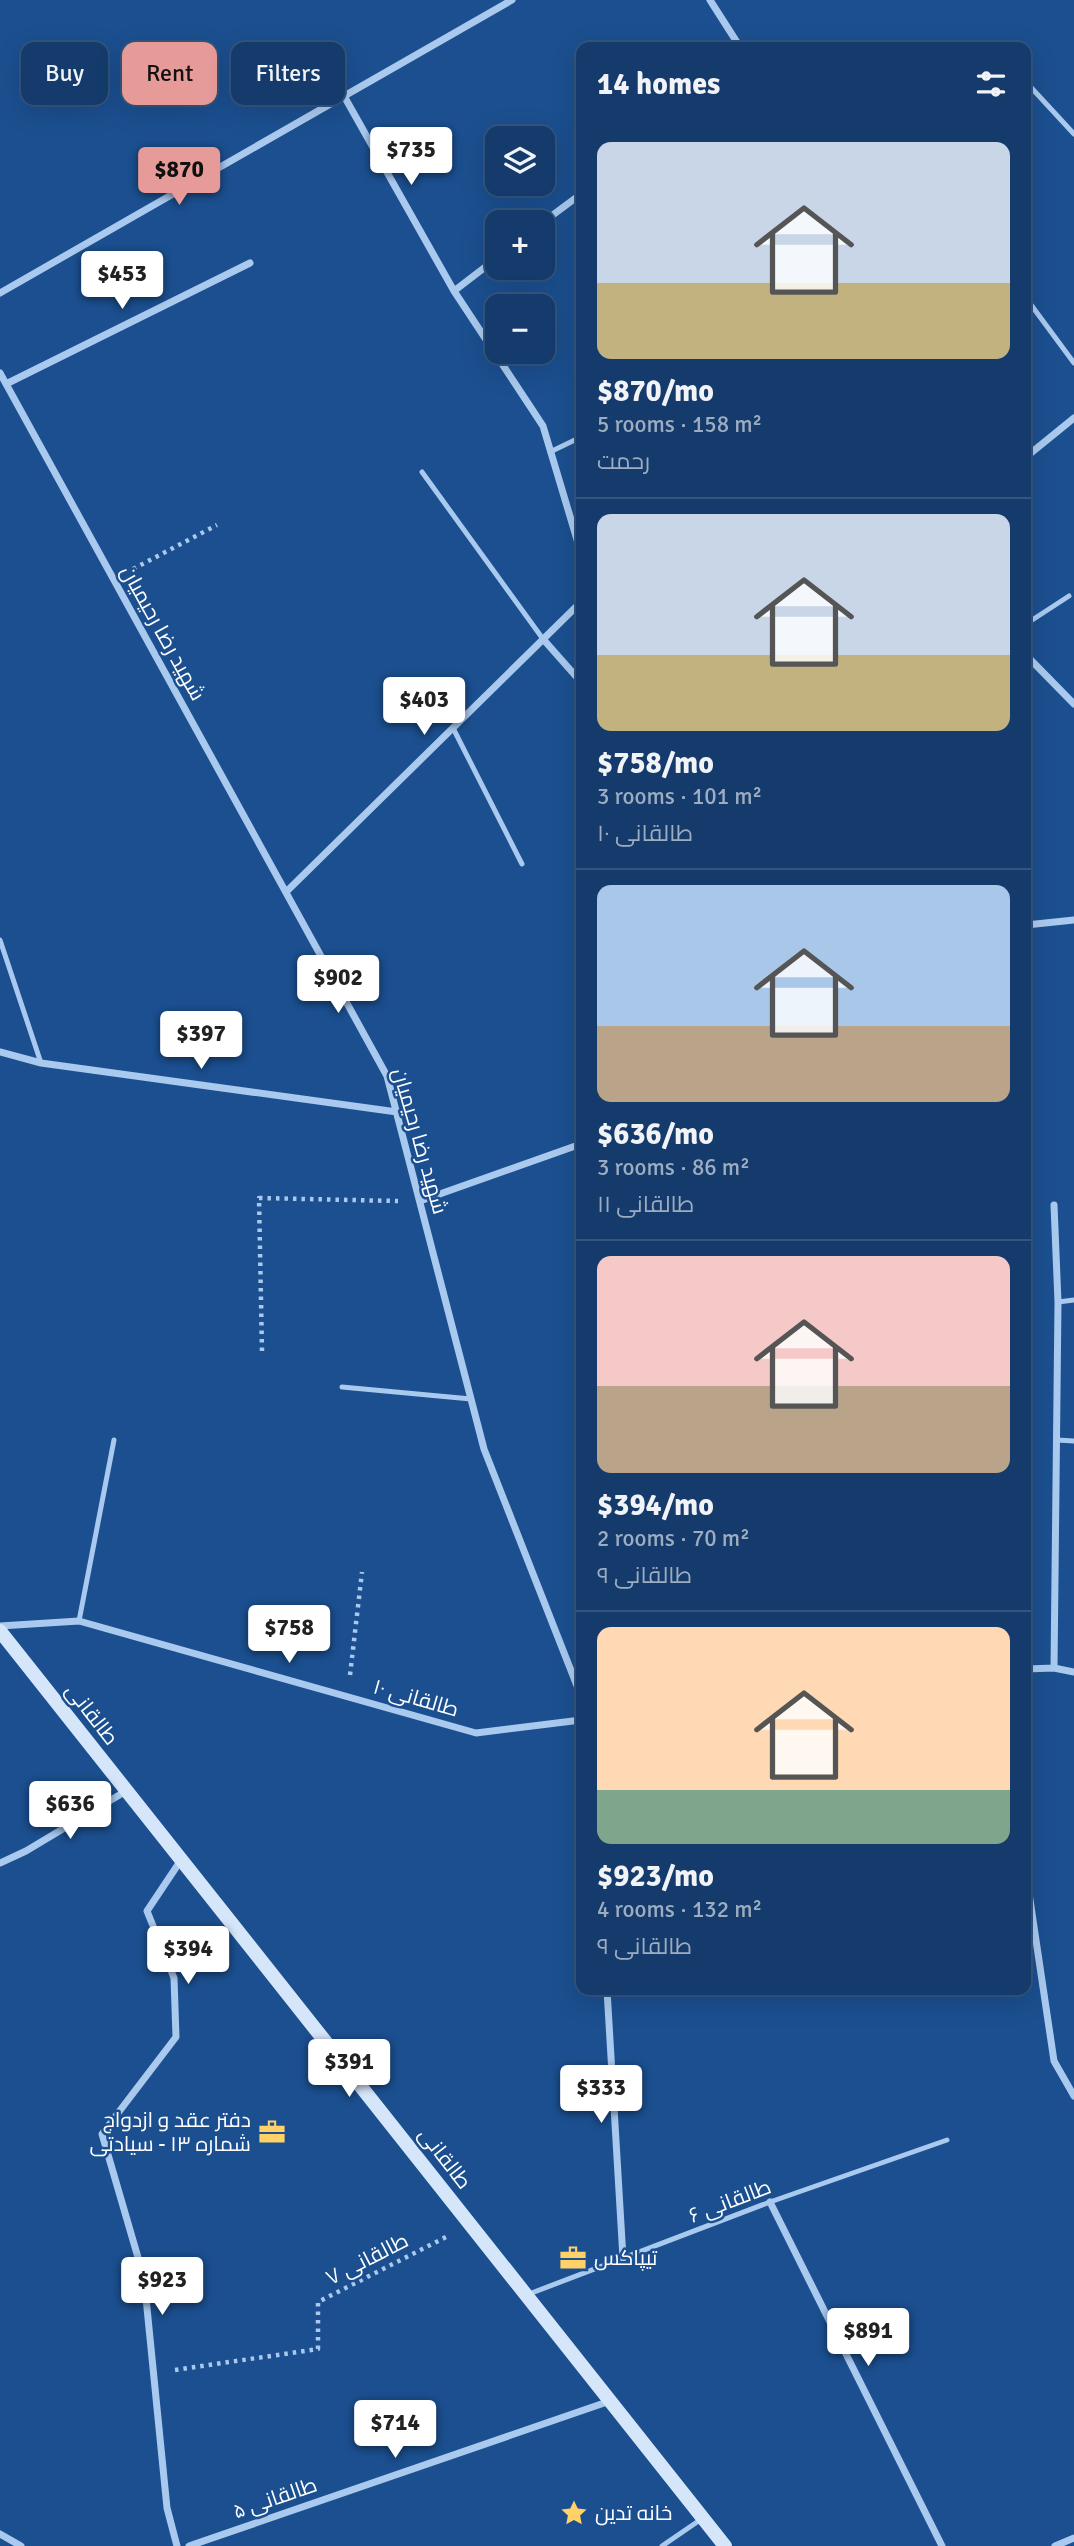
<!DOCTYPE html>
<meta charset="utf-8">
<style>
:root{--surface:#143b6b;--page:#1d4271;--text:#f1f3f6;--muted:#9dadc1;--line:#33557e;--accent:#e69b98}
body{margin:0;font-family:Signika,Cairo,sans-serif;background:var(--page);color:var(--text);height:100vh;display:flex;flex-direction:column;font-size:26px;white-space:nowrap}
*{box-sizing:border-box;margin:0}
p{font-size:23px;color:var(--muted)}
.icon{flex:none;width:38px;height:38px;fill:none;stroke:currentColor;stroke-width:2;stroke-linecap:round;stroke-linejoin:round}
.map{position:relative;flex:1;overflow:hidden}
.side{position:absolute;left:576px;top:42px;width:455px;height:1953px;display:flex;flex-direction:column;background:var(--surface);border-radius:14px;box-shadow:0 7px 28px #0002,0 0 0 2px var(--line)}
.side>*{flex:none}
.top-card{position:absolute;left:21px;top:42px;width:450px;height:63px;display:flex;gap:14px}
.fabs{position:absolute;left:485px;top:126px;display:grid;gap:14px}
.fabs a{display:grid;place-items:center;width:70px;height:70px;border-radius:14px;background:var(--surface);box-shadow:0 7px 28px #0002,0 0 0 2px var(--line);font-size:35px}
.price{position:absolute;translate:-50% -60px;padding:0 16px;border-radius:7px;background:#fff;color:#222;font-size:23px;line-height:46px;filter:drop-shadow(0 2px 4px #0008)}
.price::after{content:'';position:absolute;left:50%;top:42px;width:21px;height:16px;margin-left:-10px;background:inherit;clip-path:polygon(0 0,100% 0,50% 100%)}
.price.selected{background:var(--accent);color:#111}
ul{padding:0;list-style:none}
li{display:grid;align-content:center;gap:14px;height:371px;padding:0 21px}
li+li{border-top:2px solid var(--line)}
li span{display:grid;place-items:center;height:217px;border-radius:14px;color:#555}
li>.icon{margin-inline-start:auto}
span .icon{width:126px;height:126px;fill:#fffc;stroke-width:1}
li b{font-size:30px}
h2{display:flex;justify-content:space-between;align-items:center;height:84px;padding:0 21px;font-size:30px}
.tag{padding:0 24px;border-radius:14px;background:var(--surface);box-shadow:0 7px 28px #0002,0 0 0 2px var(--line);font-size:24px;line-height:63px}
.tag.selected{background:var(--accent);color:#111}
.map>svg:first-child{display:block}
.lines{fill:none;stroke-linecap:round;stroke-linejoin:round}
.path{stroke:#a9c9ee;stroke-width:4.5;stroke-dasharray:3.5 5;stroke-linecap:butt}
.lane{stroke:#a9c9ee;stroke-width:5}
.street{stroke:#a9c9ee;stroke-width:7}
.secondary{stroke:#d6e6fa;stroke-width:14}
.labels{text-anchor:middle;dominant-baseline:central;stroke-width:5;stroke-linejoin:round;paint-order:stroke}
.street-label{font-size:21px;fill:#fff;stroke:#1b4f8f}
.poi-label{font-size:21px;fill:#fff;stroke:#1b4f8f;text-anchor:start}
</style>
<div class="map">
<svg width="1074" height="2546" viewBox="0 0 1074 2546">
<rect width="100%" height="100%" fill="#1b4f8f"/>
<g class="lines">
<!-- path -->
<path class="path" d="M133,569L217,525
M262,1351L259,1198L398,1201
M350,1675L362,1572
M175,2370L318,2349V2302L446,2237"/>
<!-- lane -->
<path class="lane" d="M1026,82L1074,134
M1026,298L1074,363
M550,452L581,437
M422,472L543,639
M1026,624L1069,596
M453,728L522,864
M0,940L41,1063
M1058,1302L1074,1300
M342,1387L471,1399
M1057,1440L1074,1441
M79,1621L114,1440
M529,2294L770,2202L947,2140
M662,2546L700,2520"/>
<!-- street -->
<path class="street" d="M710,0L740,47
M344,96L454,291L543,426L581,553
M542,223L581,194
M454,291L497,258
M0,293L512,0
M0,373L387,1076L484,1449L581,1696
M6,384L250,263
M1026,457L1074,418
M543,639L581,682
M1026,655L1074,704
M286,892L581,602
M1026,925L1074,920
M0,1052L41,1063L397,1112
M420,1201L581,1144
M1054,1205L1058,1302L1054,1668
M0,1626L79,1621L476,1733L581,1720
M1026,1669L1054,1668L1074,1672
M0,1863L26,1851L126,1791
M1026,1873L1054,2061L1074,2096
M607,1990L623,2258
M770,2202L942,2546
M0,2534L21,2546
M177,2546L167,2508L144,2278L102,2134L176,2037L174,1978L147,1911L181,1860
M189,2546L610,2401
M1055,2546L1074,2538"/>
<!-- secondary -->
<path class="secondary" d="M0,1631L725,2546"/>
</g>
<!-- icons -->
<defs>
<g id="office-bare" transform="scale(2.1)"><path d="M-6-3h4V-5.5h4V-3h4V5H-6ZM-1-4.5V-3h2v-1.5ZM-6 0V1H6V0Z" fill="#ffd166" stroke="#1b4f8f" stroke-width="2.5" paint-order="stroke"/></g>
<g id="sight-bare" transform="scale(2.1)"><path d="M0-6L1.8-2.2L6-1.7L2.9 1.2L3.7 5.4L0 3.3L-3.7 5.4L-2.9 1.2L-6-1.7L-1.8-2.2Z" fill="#ffd166" stroke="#1b4f8f" stroke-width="2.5" paint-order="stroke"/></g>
</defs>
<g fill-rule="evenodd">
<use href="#office-bare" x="272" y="2132"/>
<use href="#office-bare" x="573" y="2258"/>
<use href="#sight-bare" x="574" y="2513"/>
</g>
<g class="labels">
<!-- street labels -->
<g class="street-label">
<text transform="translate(163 633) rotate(61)">شهید رضا رحیمیان</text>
<text transform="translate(420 1141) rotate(74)">شهید رضا رحیمیان</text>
<text transform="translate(416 1698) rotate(16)">طالقانی ۱۰</text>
<text transform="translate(92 1714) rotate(52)">طالقانی</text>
<text transform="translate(445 2158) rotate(52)">طالقانی</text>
<text transform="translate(730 2201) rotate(-21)">طالقانی ۶</text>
<text transform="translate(367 2259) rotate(-27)">طالقانی ۷</text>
<text transform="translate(275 2498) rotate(-19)">طالقانی ۵</text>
</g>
<!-- poi labels -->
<g class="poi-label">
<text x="251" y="2120" text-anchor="end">دفتر عقد و ازدواج<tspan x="251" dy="24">شماره ۱۳ - سیادتی</tspan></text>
<text x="594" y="2258">تیپاکس</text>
<text x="595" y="2513">خانه تدین</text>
</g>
</g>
</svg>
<div class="fabs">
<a><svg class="icon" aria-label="layers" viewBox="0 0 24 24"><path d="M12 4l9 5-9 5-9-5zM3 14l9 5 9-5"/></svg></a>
<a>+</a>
<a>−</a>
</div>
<b class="price" style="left:411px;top:187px">$735</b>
<b class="price selected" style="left:179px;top:207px">$870</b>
<b class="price" style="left:122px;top:311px">$453</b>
<b class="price" style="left:424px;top:737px">$403</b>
<b class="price" style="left:338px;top:1015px">$902</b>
<b class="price" style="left:201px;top:1071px">$397</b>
<b class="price" style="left:289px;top:1665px">$758</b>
<b class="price" style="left:70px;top:1841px">$636</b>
<b class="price" style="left:188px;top:1986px">$394</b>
<b class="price" style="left:349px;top:2099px">$391</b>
<b class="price" style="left:601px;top:2125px">$333</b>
<b class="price" style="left:162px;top:2317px">$923</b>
<b class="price" style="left:868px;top:2368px">$891</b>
<b class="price" style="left:395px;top:2460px">$714</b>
<div class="top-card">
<a class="tag">Buy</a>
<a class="tag selected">Rent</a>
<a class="tag">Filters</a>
</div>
<section class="side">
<h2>14 homes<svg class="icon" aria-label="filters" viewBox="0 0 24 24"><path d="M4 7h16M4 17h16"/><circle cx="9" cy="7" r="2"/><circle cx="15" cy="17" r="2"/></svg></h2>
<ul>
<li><span style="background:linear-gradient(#c9d6e8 65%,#c2b280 0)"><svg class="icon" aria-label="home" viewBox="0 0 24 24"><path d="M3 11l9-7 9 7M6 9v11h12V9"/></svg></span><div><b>$870/mo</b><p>5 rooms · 158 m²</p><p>رحمت</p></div></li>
<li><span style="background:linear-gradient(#c9d6e8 65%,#c2b280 0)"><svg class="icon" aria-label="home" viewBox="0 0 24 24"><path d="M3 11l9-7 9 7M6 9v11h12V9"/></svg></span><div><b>$758/mo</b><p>3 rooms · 101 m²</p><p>طالقانی ۱۰</p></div></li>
<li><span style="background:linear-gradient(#a9c7e8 65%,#b9a48a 0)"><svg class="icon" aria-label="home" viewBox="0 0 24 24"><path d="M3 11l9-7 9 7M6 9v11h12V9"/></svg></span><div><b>$636/mo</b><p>3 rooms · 86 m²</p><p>طالقانی ۱۱</p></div></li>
<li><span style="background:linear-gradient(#f6c9c9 60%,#b9a48a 0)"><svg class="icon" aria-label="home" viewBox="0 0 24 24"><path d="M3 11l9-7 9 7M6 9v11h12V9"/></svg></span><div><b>$394/mo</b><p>2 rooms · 70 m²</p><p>طالقانی ۹</p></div></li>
<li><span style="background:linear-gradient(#ffd9b3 75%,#7fa58c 0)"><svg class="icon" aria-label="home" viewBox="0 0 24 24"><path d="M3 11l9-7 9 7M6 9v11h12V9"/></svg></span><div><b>$923/mo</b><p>4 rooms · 132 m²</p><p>طالقانی ۹</p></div></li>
</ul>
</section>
</div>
